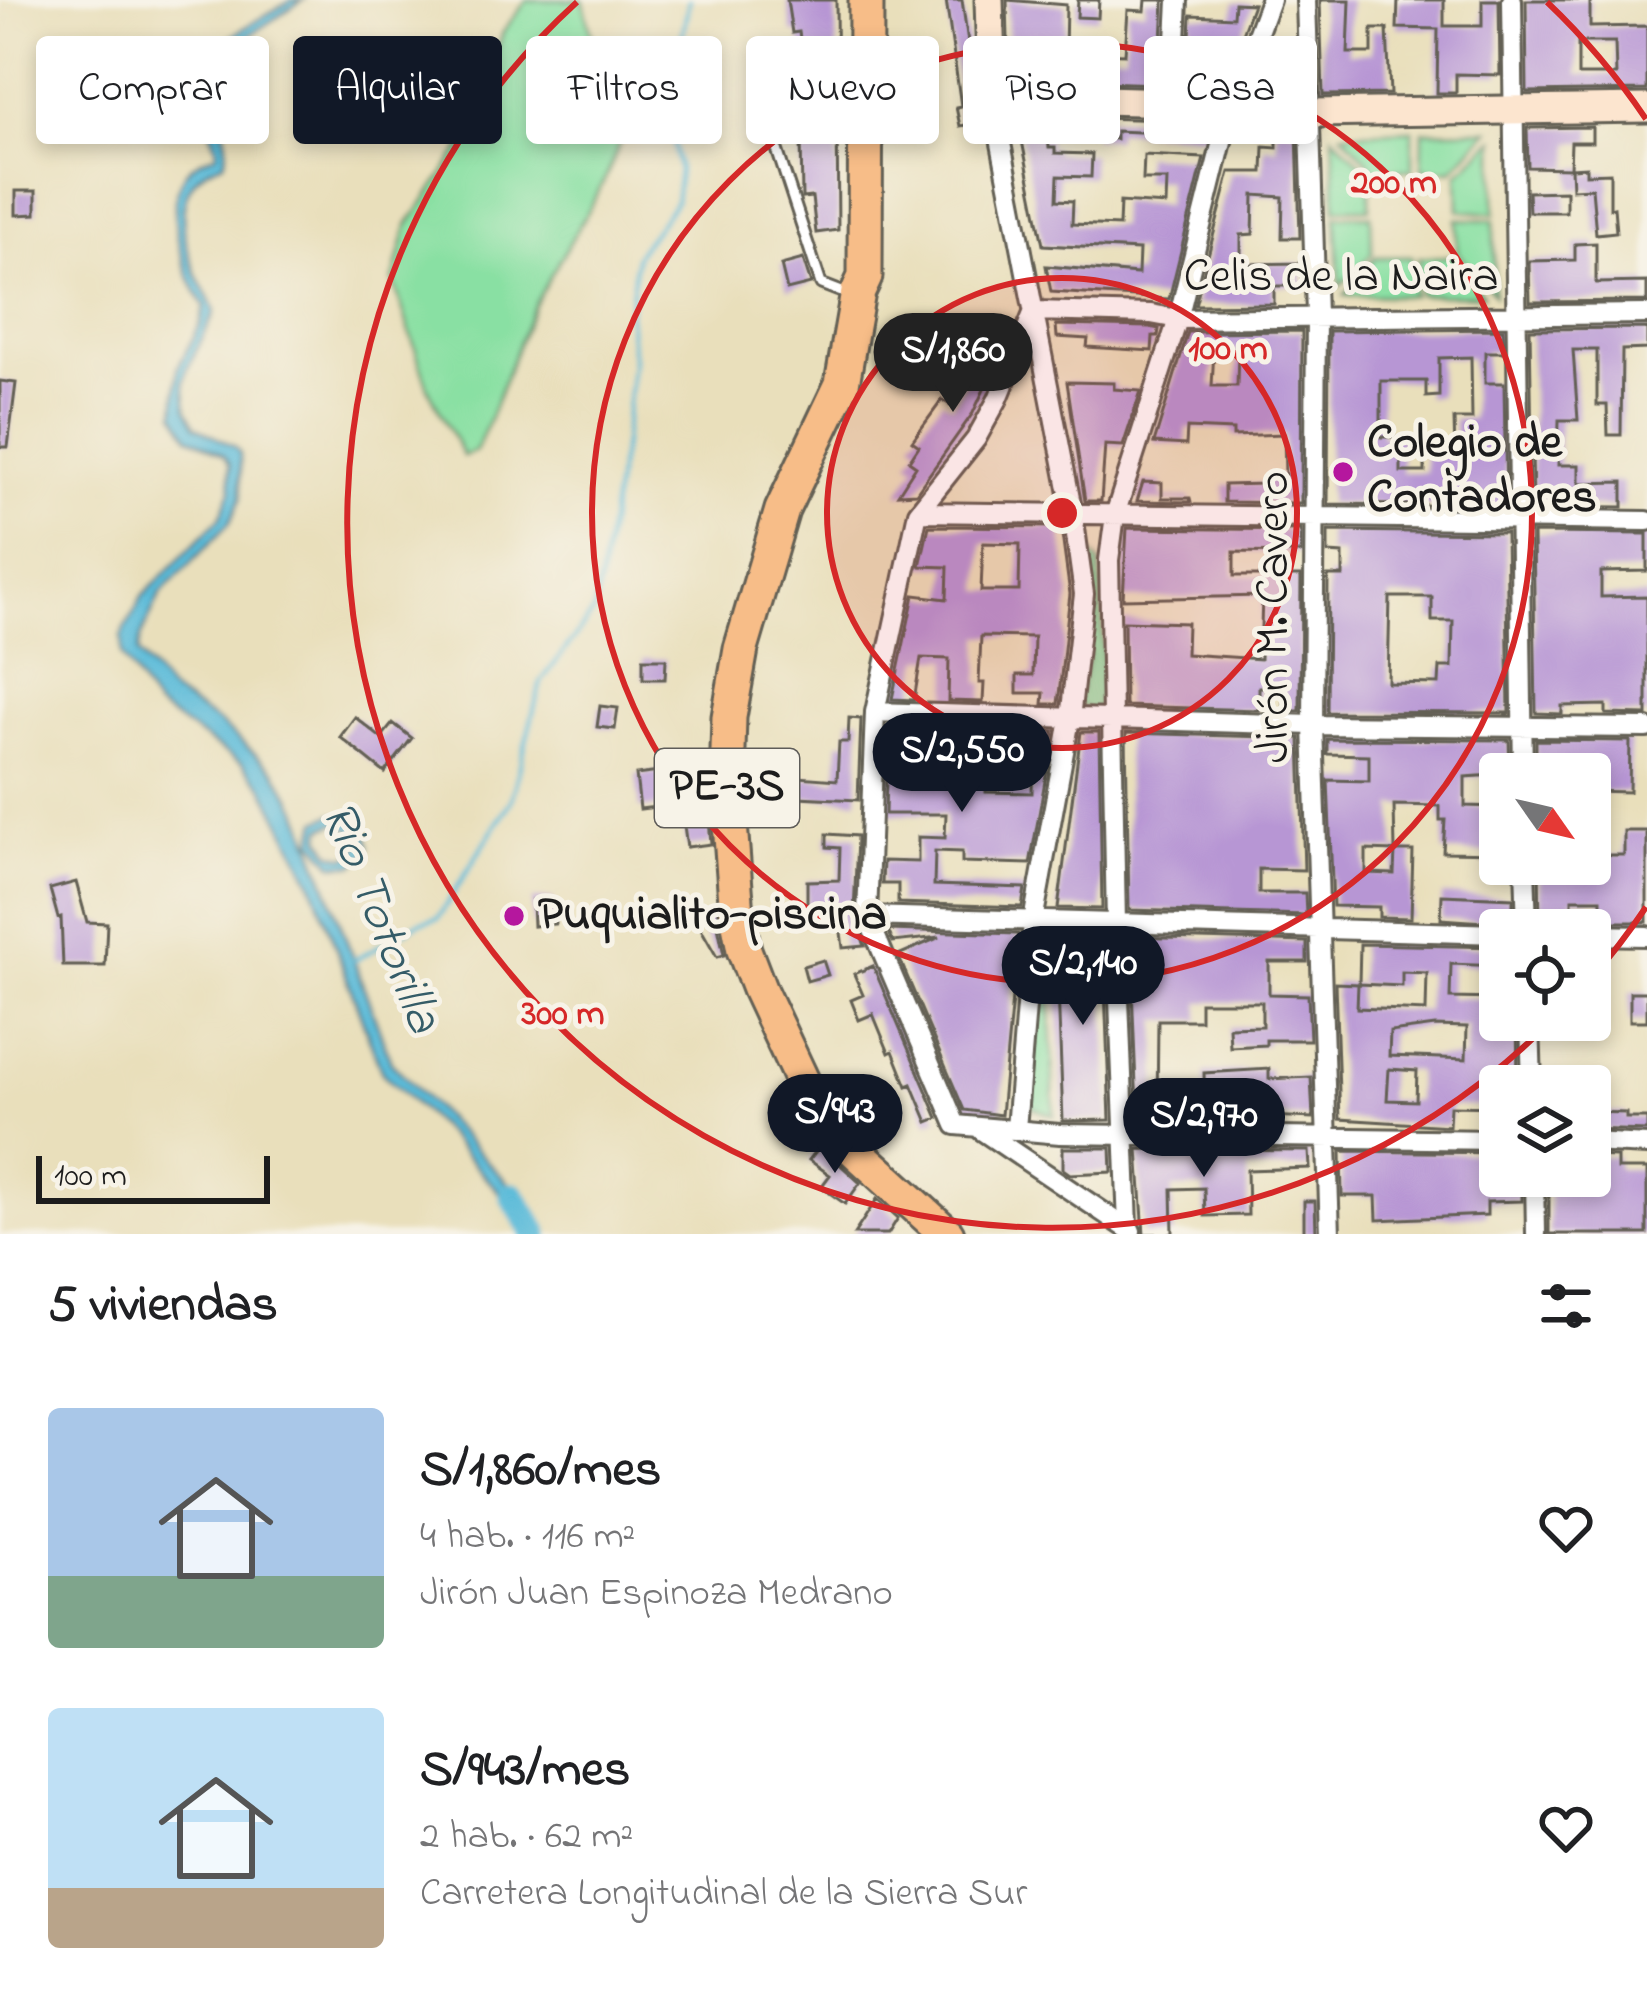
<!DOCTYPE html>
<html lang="es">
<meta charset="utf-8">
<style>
:root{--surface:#fff;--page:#f2f2f2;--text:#202124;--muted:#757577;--accent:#111827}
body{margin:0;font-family:"Indie Flower",sans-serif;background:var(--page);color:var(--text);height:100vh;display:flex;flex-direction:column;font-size:45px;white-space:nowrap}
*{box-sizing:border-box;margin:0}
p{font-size:39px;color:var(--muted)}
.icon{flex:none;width:66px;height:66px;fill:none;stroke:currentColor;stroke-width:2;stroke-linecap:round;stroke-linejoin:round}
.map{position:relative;height:1234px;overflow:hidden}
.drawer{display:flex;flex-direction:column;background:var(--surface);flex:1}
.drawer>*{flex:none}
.hud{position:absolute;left:36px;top:36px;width:1575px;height:108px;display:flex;gap:24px}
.needle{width:78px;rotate:124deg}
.fabs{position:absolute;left:1479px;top:753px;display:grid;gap:24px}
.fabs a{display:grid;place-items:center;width:132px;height:132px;border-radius:12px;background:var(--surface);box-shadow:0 6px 18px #0003;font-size:60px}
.scale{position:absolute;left:36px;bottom:30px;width:234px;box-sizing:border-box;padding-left:12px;border:6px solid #1c1c1c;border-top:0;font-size:33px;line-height:42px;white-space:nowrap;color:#1c1c1c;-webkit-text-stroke:9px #f7f3e8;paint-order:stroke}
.price{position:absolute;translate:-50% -102px;padding:0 27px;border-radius:42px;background:var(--accent);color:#fff;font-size:39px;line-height:78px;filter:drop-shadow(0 3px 6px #0008)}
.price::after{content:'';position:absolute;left:50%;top:72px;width:36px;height:27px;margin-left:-18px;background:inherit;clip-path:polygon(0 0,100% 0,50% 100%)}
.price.on{background:#222;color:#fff}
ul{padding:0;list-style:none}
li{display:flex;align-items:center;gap:36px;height:300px;padding:0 48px}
li span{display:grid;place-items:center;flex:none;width:336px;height:240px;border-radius:12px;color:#555}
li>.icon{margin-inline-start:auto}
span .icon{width:144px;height:144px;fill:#fffc;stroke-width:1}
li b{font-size:51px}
h2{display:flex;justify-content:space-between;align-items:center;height:144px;padding:0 48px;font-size:51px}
.pill{padding:0 42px;border-radius:12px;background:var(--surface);box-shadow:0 6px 18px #0003;font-size:42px;line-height:108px}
.pill.on{background:var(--accent);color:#fff}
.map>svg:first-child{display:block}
.green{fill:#89e0a3;stroke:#527e60;stroke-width:3}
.water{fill:#5bbbd9;stroke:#3c6c7a;stroke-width:3;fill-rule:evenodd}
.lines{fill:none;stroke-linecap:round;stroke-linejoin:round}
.stream{stroke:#5bbbd9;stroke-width:4.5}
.river{stroke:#5bbbd9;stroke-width:27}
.building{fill:#b796d4;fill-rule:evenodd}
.lane-casing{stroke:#646054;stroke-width:15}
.street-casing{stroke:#646054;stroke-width:24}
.secondary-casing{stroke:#646054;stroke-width:33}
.highway-casing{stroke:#646054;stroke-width:39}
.lane{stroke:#fff;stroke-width:9}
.street{stroke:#fff;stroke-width:18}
.secondary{stroke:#fce5cf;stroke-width:27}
.highway{stroke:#f7bd88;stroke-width:33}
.ring{fill:none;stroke:#d62828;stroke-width:6}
.poi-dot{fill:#b5179e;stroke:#f7f3e8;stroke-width:4.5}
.labels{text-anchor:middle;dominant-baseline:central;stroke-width:10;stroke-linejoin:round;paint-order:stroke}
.shield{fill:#f7f3e8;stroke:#5e5c59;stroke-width:3}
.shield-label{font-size:45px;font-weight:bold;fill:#1c1c1c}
.street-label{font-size:48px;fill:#1c1c1c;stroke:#f7f3e8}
.poi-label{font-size:48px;font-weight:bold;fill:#1c1c1c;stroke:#f7f3e8;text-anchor:start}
.water-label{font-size:51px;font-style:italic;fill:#355c68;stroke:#f7f3e8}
.centre{fill:#d62828;stroke:#f7f3e8;stroke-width:6}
.ring-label{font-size:36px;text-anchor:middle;font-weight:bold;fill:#d62828;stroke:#f7f3e8;stroke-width:10;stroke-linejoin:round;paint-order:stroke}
</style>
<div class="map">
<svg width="1647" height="1234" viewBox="0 0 1647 1234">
<rect width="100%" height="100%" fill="#f7f3e8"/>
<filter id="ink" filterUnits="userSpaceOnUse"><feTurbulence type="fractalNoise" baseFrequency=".00833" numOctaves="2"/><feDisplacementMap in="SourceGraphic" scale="24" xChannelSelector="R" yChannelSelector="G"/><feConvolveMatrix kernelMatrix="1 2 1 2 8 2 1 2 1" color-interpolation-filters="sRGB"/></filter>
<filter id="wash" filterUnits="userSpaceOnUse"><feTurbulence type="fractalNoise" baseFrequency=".004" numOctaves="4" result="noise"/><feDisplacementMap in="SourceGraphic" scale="48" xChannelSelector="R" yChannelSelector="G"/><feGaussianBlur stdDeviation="2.7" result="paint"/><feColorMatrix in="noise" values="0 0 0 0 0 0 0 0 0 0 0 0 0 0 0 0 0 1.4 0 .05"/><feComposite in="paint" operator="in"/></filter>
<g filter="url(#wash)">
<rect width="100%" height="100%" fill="#e9dfbb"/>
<!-- green -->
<path class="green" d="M527,0H583L600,67L615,98L623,92L627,64L631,68C637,158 567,235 531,313C511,358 496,406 476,451L463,456L428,388L393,280L407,227L466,141L503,32Z
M1413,130V170H1376L1342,133Z
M1489,130L1452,170L1422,169L1423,131Z
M1333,135L1370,173V208L1336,209Z
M1495,139V214L1459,210L1458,174Z
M1371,215L1372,254L1340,286L1336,216Z
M1457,219L1494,220V294L1457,252Z
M1451,256L1483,295H1419V258Z
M1376,257H1412L1413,296L1344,295Z
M1092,554L1100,563C1101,593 1109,694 1094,712L1076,704L1088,657L1087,555Z
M1039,930L1049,932L1054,1116L1034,1108L1024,1093Z"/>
<!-- water -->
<path class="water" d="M292,0H303L224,52L206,80C209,113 236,132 224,162C174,177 178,225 194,268C199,283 210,296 215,312L187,370L184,382L187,408L195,426L235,447L240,454L241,499L229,524L161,593L141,637L138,653L169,691L218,722L275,771L299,810L391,1062L513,1188L536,1220L528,1230L511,1205L440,1127L382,1073L312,883L263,786L243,764L156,707L122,656V635L142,597L220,518L231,491L230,464L224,455L189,436L175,413L178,367L200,325L205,306C184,277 162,209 184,175C192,163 203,159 216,154L217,149C211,128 199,108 196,86C193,50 266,16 292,0Z
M333,814L354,821L367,831L370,848L355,865L333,864L313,841L318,821ZM337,822L354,831L362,842L355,853L347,857L331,853L321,837L323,828Z"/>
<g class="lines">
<!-- stream -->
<path class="stream" d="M355,960L418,923L438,918L511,801L541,682L594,612L623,443L633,360L629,316L636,255L675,202L679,170L668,112L689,0"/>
<!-- river -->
<path class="river" d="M513,1196L536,1234"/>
</g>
<g id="blocks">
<!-- building -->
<path class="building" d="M787,0H836L838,230L816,233L812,197L802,198L801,136H808L803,85L773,90L769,62L803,57L799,32L792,33Z
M946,0H962L973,78L970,85L978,123L960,126L956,107L961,106Z
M1007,0L1066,5L1065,52L1125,54L1128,10L1145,11L1146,0H1164L1160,84L1009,79Z
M1078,0H1099L1098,18L1077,17Z
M1320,0H1350L1348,53H1372V29H1387L1390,94L1323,95Z
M1398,0H1444V26H1482V0H1499L1500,75L1456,74V93H1437L1438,29L1397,28Z
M1526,0H1590V27L1647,26V90L1527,92ZM1578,42H1615L1616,75H1578Z
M1234,3L1253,4L1223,84L1201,86L1216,39L1190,38L1191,15L1233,17Z
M1294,62L1295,94L1262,91V84H1282V63Z
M1017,116L1172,120L1213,123L1210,135L1116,131V139L1094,138L1095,118L1047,117L1049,148H1055V153L1092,154L1091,177L1058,176L1057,200L1073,201L1072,224L1119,226L1120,202L1166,205L1167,180H1143L1144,155L1204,158L1169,299L1051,292L1046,266L1138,274L1139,250L1043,245Z
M1592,127V142H1571L1570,168L1528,167L1527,128Z
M1277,128L1297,130L1300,238H1282L1283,197L1254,195L1253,234L1241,235V264L1301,263L1302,286H1274V304L1195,305L1230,172H1263L1264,147L1277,148Z
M1586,167V174L1610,173V208L1614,207L1616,232L1596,234L1592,188L1572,189L1571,168Z
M16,191H36V214L16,215Z
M1566,191V212H1529L1528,192Z
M1596,243V283L1647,282V301L1530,302L1529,261L1575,260V244Z
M803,259L811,284L787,290L781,265Z
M997,325L1011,332L973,413L916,493L898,494L916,466L909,461L919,446L912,441L942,400L952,406Z
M1056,325L1150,327L1159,329L1158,336H1153L1152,351L1087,347L1088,339L1057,337Z
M1647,328V349L1622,350L1621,435H1608L1607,405H1597V350H1573L1578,420H1559L1558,465H1579V483L1623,482V507L1533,506L1530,329Z
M1503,329L1504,352H1485V383H1504L1506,506L1328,504L1329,331ZM1471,357L1472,419H1454L1455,452H1425V472H1401V437H1381V381H1426V397L1439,396V358Z
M1302,331L1301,503L1224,502V485L1265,484V477L1285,476L1284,434L1233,436V430L1187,428L1186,445L1154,443L1188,332ZM1214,350H1238L1237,386H1212Z
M0,381L16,383L8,447H0Z
M1067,382L1114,383V389L1141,391L1123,446L1105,445L1101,501H1085Z
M1143,482L1162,483V498H1190L1191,502L1137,501Z
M929,526L1061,527L1070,594L1058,704H1043L1044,693H1017V675H1033L1034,637L981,636L979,683H984L983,702L948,701L949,659L921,658L914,700L892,699L914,595L947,599L948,567L920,566ZM983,543L1020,544L1019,591H981Z
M1127,528L1301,530V553L1234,552V576H1301L1300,711H1284V687H1259V710L1125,706L1124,621L1187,623L1186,654L1260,659L1262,596L1123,599Z
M1328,531L1506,533L1509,713L1327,712L1328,576H1343V554L1328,553ZM1390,597H1432V621H1453L1452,667H1440L1439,684L1388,683Z
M1533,533L1647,534V571L1601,572V597L1647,596V715L1606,714V705L1562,706V714L1536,713Z
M643,659H666L665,679H643Z
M600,706L618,708L615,729L597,727Z
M355,717L381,738L393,723L412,738L385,773L340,737Z
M849,718L861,719L858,800L798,797L799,777L837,780L839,742H848Z
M923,727L971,728L969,768H986V792L1032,793L1033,738H1010V730L1054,731L1030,864L962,862V852L935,851L934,885L1025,888L1022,907L898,903V884H882L883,861L918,862V837L945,838L946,814H885L887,746L923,747Z
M1081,732H1099L1102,909L1058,908Z
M1126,733L1300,738L1304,870L1259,869V893H1305L1306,915L1129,910Z
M1327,739L1509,740L1510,774L1465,777V806L1500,807V853L1443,852L1445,820H1440V806L1394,805L1395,851L1366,850V873L1394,874L1395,851H1413L1411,918L1379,917V907L1333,906L1328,780L1369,781V755L1327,754Z
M1536,740L1630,741L1629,792L1590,791V774H1536Z
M690,768L696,821L709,820L711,844L687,847L681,804L640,809L636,775Z
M1624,831H1647V922H1601V899H1572V925H1540L1539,864H1590V855H1624Z
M827,834L857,836L854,915L865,946L843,948L838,909H807V881L839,880L840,848L827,847Z
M76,882L87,922L107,923L105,966H63L61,917L58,918L50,889Z
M1442,895L1513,898V924L1441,919Z
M553,899L555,924L533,926L532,900Z
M716,917L724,955L717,957L697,922Z
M888,930L1018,934L1001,1115L964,1110L898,955L940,937L893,942Z
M1056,935L1103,936L1110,1120L1063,1121Z
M1130,937L1307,942V962H1269V994L1308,995L1310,1040H1266V1045L1230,1047L1229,1027L1262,1026V1002H1200V1020H1158L1157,1111L1137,1110Z
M1360,944L1500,947V966L1451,964L1450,998L1500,999V1020H1517L1518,1086H1500V1107L1450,1106L1449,1126L1340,1119L1335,983L1358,984L1357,1008L1426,1011L1427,973L1402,972V986L1359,984ZM1435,1026L1467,1027L1466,1059L1389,1056L1390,1032ZM1389,1069L1417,1071L1416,1101L1387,1100Z
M823,960L828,975L807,981L803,966Z
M873,966L938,1118L928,1122L912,1084L907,1086L893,1051L889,1053L873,1014L859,1020L851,1000L863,995L854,974Z
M1630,992H1647V1021H1630Z
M1269,1069V1079L1311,1077L1313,1118L1205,1113L1204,1073Z
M1590,1112L1626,1113V1118H1647V1131L1590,1129Z
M820,1146L860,1183L845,1204L821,1187L830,1175L809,1160Z
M1063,1148H1111L1112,1172L1070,1174L1063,1169Z
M1138,1149L1309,1151L1310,1168L1247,1170L1248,1215L1205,1216L1204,1188L1172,1189L1173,1234H1144Z
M1341,1151L1500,1153V1176H1522V1201L1487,1202V1215L1377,1220L1376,1196H1342Z
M1590,1156L1617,1157V1169H1647V1234H1549V1188L1581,1189L1582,1176H1590Z
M877,1199L898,1218L888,1234H854Z
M1304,1201H1315L1316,1234H1304Z"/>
</g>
</g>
<g filter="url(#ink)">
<use href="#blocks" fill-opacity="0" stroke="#646054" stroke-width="3"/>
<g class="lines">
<!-- lane casing -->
<g class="lane-casing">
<path id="lane" d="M767,119L821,284L852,296"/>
</g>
<!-- street casing -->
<g class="street-casing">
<path id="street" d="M1306,0L1316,315L1313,725L1330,1234
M1512,0L1523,774
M992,97L1073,514L1084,594L1070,719L1033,921L1016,1129
M1173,102L1178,0
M918,512L1647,521
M875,712L1313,725L1647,728
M1525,864L1527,930
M867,916L1500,934
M1590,935L1647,936
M1530,1020L1532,1086
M981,1130L1131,1231
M1500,1140L1060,1134L956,1125L867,916L875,712L918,512L976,439L998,399L1034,311L1151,314L1178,319L1647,314
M1590,1142L1647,1145
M1535,1176L1536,1234
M1128,1226L1116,924L1109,560L1115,515L1178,319L1231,105L1270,0"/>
</g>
<!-- secondary casing -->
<g class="secondary-casing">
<path id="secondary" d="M989,0L992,97L1173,102L1312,113L1647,108"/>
</g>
<!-- highway casing -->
<g class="highway-casing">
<path id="highway" d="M866,0L865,277L858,292L842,384L782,510L741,649L729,717L727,784L737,914L744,950L759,989L803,1083L837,1134L947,1234"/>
</g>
<!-- lane -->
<use href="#lane" class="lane"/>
<!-- street -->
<use href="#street" class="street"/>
<!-- secondary -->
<use href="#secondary" class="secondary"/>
<!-- highway -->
<use href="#highway" class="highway"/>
</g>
</g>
<!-- distance rings -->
<circle cx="1062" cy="513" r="235" fill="#d62828" fill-opacity=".12"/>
<g class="ring">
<circle cx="1062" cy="513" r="235"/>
<circle cx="1062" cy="513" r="470"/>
<path d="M1646 907A705 705 0 0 1 1590 980M1552 1020A705 705 0 1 1 577 2M1547 2A705 705 0 0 1 1646 119"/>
</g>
<!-- markers -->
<g class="poi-dot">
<circle cx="1343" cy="472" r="12"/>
<circle cx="514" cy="916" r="12"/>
</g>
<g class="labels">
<!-- shield labels -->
<rect class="shield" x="655" y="749" width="144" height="78" rx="9"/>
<g class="shield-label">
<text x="727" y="788">PE-3S</text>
</g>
<!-- street labels -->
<g class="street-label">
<text x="1341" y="278">Celis de la Naira</text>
<text transform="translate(1275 617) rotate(-90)">Jirón M. Cavero</text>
</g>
<!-- poi labels -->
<g class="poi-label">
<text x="1367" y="444">Colegio de<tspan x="1367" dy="55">Contadores</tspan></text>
<text x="538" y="916">Puquialito-piscina</text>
</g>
<!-- water labels -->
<g class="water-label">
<text transform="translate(379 918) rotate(68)">Rio Totorilla</text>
</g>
</g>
<circle cx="1062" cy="513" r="18" class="centre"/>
<g class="ring-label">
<text x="1394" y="193">200 m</text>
<text x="1228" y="359">100 m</text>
<text x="563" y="1024">300 m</text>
</g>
</svg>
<div class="fabs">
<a><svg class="needle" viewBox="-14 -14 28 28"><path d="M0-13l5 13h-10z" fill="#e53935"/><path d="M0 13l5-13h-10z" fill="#757577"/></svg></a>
<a><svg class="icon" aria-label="locate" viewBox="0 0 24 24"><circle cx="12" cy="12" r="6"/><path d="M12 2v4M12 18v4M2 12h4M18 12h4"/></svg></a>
<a><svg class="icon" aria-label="layers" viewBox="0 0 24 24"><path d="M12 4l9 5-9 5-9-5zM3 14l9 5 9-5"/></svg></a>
</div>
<div class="scale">100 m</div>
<b class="price on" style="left:953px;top:415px">S/1,860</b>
<b class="price" style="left:962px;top:815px">S/2,550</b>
<b class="price" style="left:1083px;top:1028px">S/2,140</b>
<b class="price" style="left:835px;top:1176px">S/943</b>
<b class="price" style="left:1204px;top:1180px">S/2,970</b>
<div class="hud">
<a class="pill">Comprar</a>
<a class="pill on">Alquilar</a>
<a class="pill">Filtros</a>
<a class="pill">Nuevo</a>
<a class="pill">Piso</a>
<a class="pill">Casa</a>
</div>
</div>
<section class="drawer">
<h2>5 viviendas<svg class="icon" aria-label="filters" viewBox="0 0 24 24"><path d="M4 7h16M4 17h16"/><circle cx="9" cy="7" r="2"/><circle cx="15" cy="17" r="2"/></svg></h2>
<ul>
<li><span style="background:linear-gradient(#a9c7e8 70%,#7fa58c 0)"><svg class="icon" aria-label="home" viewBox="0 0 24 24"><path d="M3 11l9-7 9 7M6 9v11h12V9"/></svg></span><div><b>S/1,860/mes</b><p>4 hab. · 116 m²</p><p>Jirón Juan Espinoza Medrano</p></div><svg class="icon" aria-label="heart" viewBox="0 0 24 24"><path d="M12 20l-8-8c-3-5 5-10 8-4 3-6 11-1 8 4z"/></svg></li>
<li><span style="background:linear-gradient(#bfe0f5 75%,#b9a48a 0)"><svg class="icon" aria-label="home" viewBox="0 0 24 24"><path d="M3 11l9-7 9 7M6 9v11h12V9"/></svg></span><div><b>S/943/mes</b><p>2 hab. · 62 m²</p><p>Carretera Longitudinal de la Sierra Sur</p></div><svg class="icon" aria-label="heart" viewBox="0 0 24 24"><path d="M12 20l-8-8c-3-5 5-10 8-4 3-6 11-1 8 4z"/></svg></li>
</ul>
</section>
